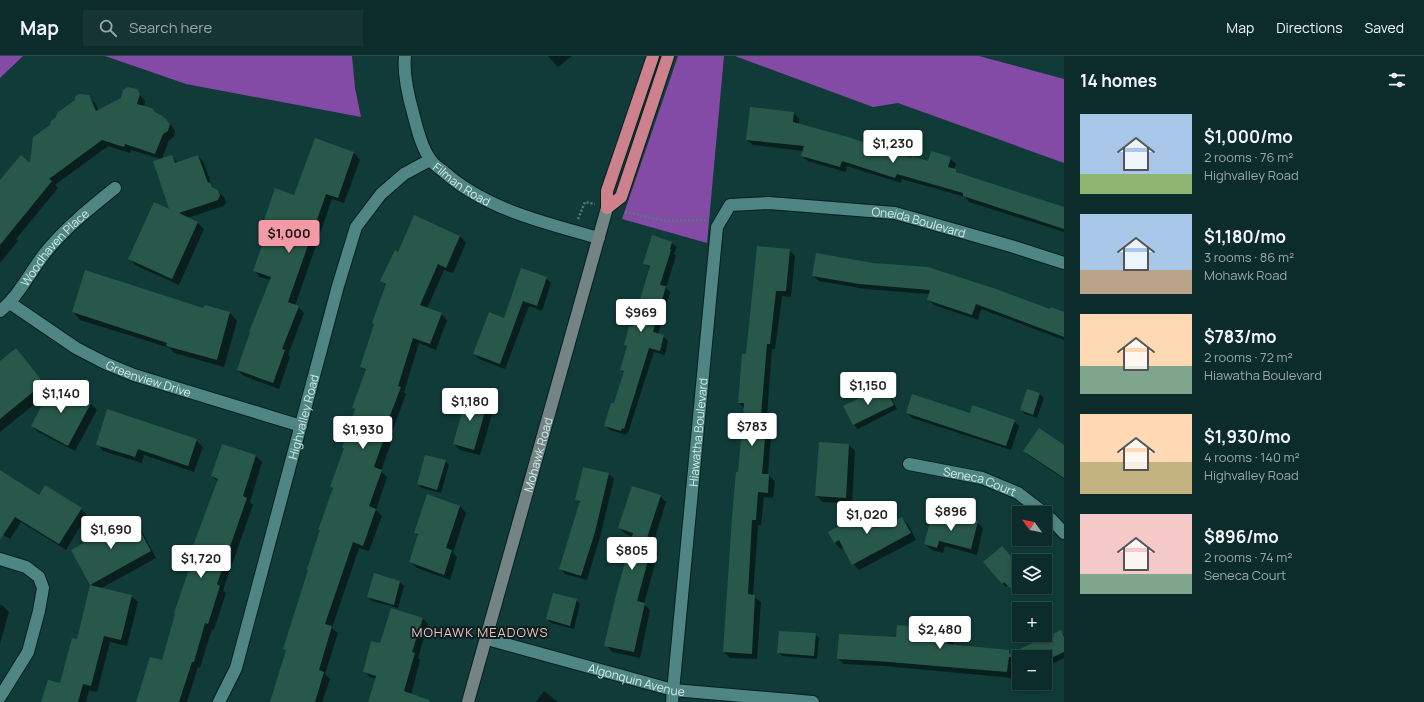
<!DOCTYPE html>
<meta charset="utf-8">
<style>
:root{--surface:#0c2c2b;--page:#153433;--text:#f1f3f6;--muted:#9aa7a9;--line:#2c4847;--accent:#f49aa6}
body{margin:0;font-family:Manrope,sans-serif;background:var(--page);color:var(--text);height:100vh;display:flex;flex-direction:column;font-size:15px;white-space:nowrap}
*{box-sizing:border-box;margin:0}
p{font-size:13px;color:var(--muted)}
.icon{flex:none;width:22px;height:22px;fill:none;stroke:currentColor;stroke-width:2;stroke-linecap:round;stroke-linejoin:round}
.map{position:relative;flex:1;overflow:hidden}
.side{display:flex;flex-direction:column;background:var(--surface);width:360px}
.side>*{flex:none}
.needle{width:26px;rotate:302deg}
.controls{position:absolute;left:1012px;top:450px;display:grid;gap:8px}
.controls a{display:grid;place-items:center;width:40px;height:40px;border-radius:0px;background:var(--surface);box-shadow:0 2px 6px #0003,0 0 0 1px var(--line);font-size:20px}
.price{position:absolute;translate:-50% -34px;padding:0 9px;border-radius:4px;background:#fff;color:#222;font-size:13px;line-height:26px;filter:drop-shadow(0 1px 2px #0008)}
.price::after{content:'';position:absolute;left:50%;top:24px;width:12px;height:9px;margin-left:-6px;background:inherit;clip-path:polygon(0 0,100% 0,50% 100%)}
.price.on{background:var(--accent);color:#111}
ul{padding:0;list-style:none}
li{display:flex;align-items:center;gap:12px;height:100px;padding:0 16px}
li span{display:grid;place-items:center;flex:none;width:112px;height:80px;border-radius:0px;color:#555}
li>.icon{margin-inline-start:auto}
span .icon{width:48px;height:48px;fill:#fffc;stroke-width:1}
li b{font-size:17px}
h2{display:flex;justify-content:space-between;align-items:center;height:48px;padding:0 16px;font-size:17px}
header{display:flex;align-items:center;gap:24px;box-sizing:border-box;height:56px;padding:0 20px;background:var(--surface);border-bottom:1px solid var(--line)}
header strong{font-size:19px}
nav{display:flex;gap:22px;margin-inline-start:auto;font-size:14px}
.search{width:280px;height:36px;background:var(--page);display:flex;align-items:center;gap:10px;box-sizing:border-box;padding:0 14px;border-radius:0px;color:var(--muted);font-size:15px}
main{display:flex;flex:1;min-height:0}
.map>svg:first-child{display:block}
.forest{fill:#834ba6}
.shadow{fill:#0007}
.building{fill:#285849}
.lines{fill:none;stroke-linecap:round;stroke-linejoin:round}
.street-casing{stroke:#03201f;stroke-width:14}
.secondary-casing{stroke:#03201f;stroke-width:14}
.highway-casing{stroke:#03201f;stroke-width:14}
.path{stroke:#547a78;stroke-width:2.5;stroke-dasharray:2 2;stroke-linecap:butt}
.street{stroke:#4f8582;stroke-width:12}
.secondary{stroke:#748485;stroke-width:12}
.highway{stroke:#cc818c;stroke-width:12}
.labels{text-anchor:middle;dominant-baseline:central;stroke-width:4;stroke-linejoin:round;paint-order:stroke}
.street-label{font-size:12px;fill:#d0ece9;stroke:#08201e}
.neighbourhood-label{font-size:13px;letter-spacing:1px;fill:#ffbac3;stroke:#08201e}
</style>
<header>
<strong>Map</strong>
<div class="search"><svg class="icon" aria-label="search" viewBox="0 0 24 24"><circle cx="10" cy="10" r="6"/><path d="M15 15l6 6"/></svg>Search here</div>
<nav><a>Map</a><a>Directions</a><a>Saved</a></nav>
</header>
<main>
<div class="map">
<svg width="1064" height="646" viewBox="0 0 1064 646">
<rect width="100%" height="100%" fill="#103b39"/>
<!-- forest -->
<path class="forest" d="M0,0H23L0,22Z
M105,0H352L355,32L361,61L186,28Z
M678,0H724L707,187L622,163Z
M735,0H979L1064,23V107L898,47L873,51Z"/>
<!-- shadow -->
<path class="shadow" d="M548,0H572L558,11Z
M136,34L145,45L144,51L161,59L172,70L175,75L174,81L169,84L162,103L171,100L178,107L198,100L204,107L212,130L224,141L226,146L224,150L187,162L198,167L204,173L179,229L135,209L129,202L171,154L161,103L131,94L130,97L108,90L55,129L58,132L16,183L18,185L0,207V126L31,109L88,40L95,47L99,55Z
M794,57L799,63V68L912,104L929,106L950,102L956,108L954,114L960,118L1064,152V176L969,146L965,141L902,123L901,127L847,110L846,116L808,105L802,100L803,95L753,89L747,84Z
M315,84L354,97L360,104L344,147L332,143L295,250L298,251L304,257L288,299L290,301L279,333L244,320L238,314L270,224L260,221L254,214L267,178L262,173L295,140Z
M414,161L460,180L466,187L453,217L444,214L427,253L441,258L447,264L436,294L419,287L404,336L406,338L392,376L394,378L381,415L387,421L376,454L382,460L369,495L359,492L332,572L338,577L325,618L330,623L322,646H271L287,595L284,592L334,434L331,431L344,393L343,391L355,354L353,352L366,315L361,310L386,230L382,225L398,197Z
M672,187L677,191L674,198L676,200L666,232L670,236L658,279L663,280L668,285L665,299L654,296L628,377L627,376L626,379L610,374L606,370L615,349L625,317L621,314L628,291L625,289L633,272L650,212L644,207Z
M789,194L795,200L791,241L782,240L775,293H772L767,361L772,366L768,419L775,425L773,442L764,441L761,469H758L753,540L761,546L757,603L730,602L724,596L744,352L739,347L747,299Z
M813,220L996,234L1051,254L1064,257V284L981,253L978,264L934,249L928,244L930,238L865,233L819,225Z
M546,222L551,227L542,255L529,250L505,313L479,303L474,298L505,263Z
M73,256L230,257L237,265L224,311L174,297L170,292L80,264Z
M16,293L51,335L54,329L91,348L97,354L75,395L38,376L32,370L51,335L0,376V306Z
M884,331L888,335L897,353L858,373L854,369Z
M1027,334L1040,338L1044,342L1037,362L1025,358L1021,354Z
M468,340L488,346L494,352L480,399L460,394L454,388Z
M907,357L970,359L1014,365L1019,370L1011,394L912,362Z
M196,384L203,391L194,416L144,399L142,407L103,395L97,388Z
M849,389L855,395L852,448L823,446L816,440Z
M1064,390V423L1029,400L1024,395Z
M256,400L262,406L250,446L253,449L223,534L226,537L214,574L212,573L200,612L198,611L187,646H137L162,606L189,514L186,511L218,426L212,420Z
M445,405L449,409L441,437L422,432L418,428Z
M0,416L39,440L81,453L87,459L66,494L21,466L10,483L0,477Z
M609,418L614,423L600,481L587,524L565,518L560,512L580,447L576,443Z
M660,440L666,446L652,491L658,497L644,548L650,554L640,602L612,596L606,589L633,481L626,478L619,472Z
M460,450L466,457L453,497L457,501L450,524L417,512L410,506L418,480L416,477Z
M862,455L876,468L878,472L893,464L895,466L902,462L908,468L916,484L859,514L853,508L844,491L841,493L835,487Z
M132,461L138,468L156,502L100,533L131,540L138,546L127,590L110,586L97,636L89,634L86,646H42L61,629L78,585L94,531L91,528Z
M947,464H962L977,466L983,472L977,499L945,490L943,497L932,494L925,488Z
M1019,511V531H1020L1014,536L1008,529L1006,531L1002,527Z
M375,519L400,526L404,530L398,552L372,545L368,541Z
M576,544L580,548L574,573L551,567L547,563Z
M0,549L3,550L9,556L0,588Z
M422,562L428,568L418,602L420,604L411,639L414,646H369L376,623L370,621L364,615L381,589Z
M898,570L948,575L954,580L953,590L1009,595L1014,601L1013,622L884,610L844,608L838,603L897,582Z
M1060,575L1064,579V602L1045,611V601H1023Z
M815,578L819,582L817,603L782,600L778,596Z
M544,635L558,646H536Z"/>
<!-- building -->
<path class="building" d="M128,31L137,33L140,38L137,48L152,52L155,56L161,59L166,63L170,68L168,75L163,78L155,98L125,88L124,91L102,84L49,123L52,125L0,189V124L21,99L30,107L33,81L50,69L51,65L56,61L57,57L75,44V41L79,38L89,39L96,55L121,42L123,34Z
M750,51L794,56L793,66L848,81L912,102V100L928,105L931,95L951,101L948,111L956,113V116L1064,151V173L963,140V137L897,118L895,122L842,105L840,111L801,100L804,90L746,84Z
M315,82L354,96L338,142L326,138L288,246L299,250L282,293L285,294L273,327L237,314L250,276H249L271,221L253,215L267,175L261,173L275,132L294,139Z
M172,99L175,107L198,99L208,127L210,126L212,131L218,134L220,139L218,144L179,157L198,166L172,223L128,203L154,146L169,153L153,105Z
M414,159L460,180L446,212L438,208L420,249L442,257L430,288L413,282L398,330L401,331L386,370L388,371L374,411L382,414L369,450L376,453L363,490L353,486L325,568L332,570L319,614L324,616L315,646H270L286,594L283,593L308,514L307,513L320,474H318L333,432L330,431L344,392H342L355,353L352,352L366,313L360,311L374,268L372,267L386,228L380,225L395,194L398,196Z
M652,179L672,186L670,193L671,194L660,229L666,230L653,276L664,279L660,295L649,292L624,373L622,372L621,375L604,370L611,347H614L624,315L620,314L627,290L624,289L629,270L632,271L650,210L643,208Z
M757,190L790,193L786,235H776L770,288H767L761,359H767L762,418H769L768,437L758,436L756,464H752L748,538L755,539L752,598L723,596L732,462L736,416H738L744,347H738L742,298H746Z
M816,197L873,207L928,211L996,233L1050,253L1051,251L1064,256V281L976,248L972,259L927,244L930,234L859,228L812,220Z
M521,212L547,221L537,250L523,245L500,308L473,298L489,256L504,262Z
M85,214L203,252L205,249L230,256L217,304L166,290L167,287L72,256Z
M16,292L44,327L0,363V305Z
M54,327L91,347L68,390L31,370Z
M884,330L894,349L853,369L843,350Z
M1027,333L1040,337L1033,359L1020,354Z
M912,338L970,357L972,349L1015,364L1006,390L906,357Z
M467,339L488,345L474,394L453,388Z
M107,353L197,383L188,410L138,393L135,401L96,389Z
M1039,372L1064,389V422L1023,395Z
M819,386L849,388L846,442L815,440Z
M222,388L256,399L243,440L247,442L217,528L220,530L208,568L205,567L194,606H192L179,646H136L150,601L162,604L175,558L174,557L189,513L185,511L218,423L211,420Z
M425,399L446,404L437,434L417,428Z
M583,411L609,417L595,476L581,520L559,513L580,445L575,444Z
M0,414L39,439L45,429L82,452L59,488L15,461L0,484Z
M632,430L661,439L645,488L652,490L637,545L645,547L634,596L604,590L616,539L633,477L618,472Z
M427,438L460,450L446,492L452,494L444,519L409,506L418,478L414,477Z
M862,453L867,462L870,460L876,472L893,463L894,465L902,461L911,477L852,509L839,484L834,487L828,476L839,470L838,467Z
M932,459L946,463L947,459L961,463L962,461L978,465L971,493L939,485L937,492L924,488Z
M132,460L151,495L90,529L71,494Z
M1002,490L1019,510V525L1010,532L1004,526L1002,528L983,506Z
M374,517L400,525L394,549L367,541Z
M90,529L132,539L121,584L104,580L91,630L83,628L78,646H41L48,624L60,627L72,582L77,583Z
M553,537L577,543L570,570L546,563Z
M391,552L423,562L412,596L415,597L404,635L429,644V646H368L376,620L363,616L371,585L380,587Z
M897,569L948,574L947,588L1009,594V598L1061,574L1064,581V596L1045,605V601H1009L1007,616L877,605L837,603L839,578L896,581Z
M779,575L816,577L814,600L777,597Z"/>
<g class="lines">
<!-- street casing -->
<g class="street-casing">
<g id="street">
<path id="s1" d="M405,0C403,18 408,39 413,57C417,72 421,90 430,103C433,108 439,112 443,115C485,153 545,167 599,182"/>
<path id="s2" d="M10,247L76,292L105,307L134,319L301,370"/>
<path id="s3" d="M0,255C19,240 30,216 45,197C65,172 90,152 115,132"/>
<path id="s4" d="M909,408L982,422L1018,437L1044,457"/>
<path d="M1045,458L1052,464L1064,477"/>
<path d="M0,503L26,511L39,521L43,532L39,555L28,596L0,641"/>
<path id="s5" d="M487,583L673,634L813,646"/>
<path id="s6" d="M219,646L236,612L338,230L356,171L381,138L404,118L430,104"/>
<path id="s7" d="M672,646L717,171L730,149L769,147L895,157L1011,190L1064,207"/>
</g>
</g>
<!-- secondary casing -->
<g class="secondary-casing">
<g id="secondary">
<path id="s8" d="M468,646L607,152"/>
</g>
</g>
<!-- highway casing -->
<g class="highway-casing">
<path id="highway" d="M607,152L621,141L668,0
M607,152V135L653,0"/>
</g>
<!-- path -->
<path class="path" d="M625,156L666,165L707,164
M578,163L585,146L595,148"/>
<!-- street -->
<use href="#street" class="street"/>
<!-- secondary -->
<use href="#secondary" class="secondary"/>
<!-- highway -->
<use href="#highway" class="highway"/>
</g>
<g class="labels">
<!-- street labels -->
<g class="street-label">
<text stroke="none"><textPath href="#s1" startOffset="148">Filman Road</textPath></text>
<text stroke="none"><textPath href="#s7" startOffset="693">Oneida Boulevard</textPath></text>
<text stroke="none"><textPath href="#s3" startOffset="84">Woodhaven Place</textPath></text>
<text stroke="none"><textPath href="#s2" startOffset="159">Greenview Drive</textPath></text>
<text stroke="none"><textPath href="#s6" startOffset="298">Highvalley Road</textPath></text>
<text stroke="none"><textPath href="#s7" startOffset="271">Hiawatha Boulevard</textPath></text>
<text stroke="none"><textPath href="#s8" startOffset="257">Mohawk Road</textPath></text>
<text stroke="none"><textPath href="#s4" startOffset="73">Seneca Court</textPath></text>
<text stroke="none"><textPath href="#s5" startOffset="155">Algonquin Avenue</textPath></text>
</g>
<!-- neighbourhood labels -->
<g class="neighbourhood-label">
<text x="480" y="576">MOHAWK MEADOWS</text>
</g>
</g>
</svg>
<div class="controls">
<a><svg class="needle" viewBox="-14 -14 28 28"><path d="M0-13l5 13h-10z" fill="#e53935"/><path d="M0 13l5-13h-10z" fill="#9aa7a9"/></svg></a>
<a><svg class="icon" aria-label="layers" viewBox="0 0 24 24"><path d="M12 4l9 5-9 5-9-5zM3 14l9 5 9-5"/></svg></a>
<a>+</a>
<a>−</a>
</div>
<b class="price" style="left:893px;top:108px">$1,230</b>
<b class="price on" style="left:289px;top:198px">$1,000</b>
<b class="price" style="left:641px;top:277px">$969</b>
<b class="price" style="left:868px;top:350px">$1,150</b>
<b class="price" style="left:61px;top:358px">$1,140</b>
<b class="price" style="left:470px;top:366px">$1,180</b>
<b class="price" style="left:752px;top:391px">$783</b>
<b class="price" style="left:363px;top:394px">$1,930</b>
<b class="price" style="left:951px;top:476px">$896</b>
<b class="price" style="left:867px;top:479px">$1,020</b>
<b class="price" style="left:111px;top:494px">$1,690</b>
<b class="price" style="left:632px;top:515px">$805</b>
<b class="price" style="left:201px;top:523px">$1,720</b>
<b class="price" style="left:940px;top:594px">$2,480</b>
</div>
<section class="side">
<h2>14 homes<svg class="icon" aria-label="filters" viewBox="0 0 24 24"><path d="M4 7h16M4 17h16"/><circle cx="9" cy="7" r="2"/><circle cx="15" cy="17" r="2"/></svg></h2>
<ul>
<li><span style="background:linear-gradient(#a9c7e8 75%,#8fb573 0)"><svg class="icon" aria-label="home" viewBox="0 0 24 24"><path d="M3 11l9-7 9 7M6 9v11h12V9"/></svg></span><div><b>$1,000/mo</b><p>2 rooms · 76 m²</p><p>Highvalley Road</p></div></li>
<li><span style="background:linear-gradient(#a9c7e8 70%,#b9a48a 0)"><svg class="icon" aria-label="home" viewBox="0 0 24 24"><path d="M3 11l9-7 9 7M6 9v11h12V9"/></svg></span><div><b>$1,180/mo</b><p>3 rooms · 86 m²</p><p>Mohawk Road</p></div></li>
<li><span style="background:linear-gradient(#ffd9b3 65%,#7fa58c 0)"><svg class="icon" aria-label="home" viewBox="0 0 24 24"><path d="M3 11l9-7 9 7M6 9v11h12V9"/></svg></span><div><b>$783/mo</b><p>2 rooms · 72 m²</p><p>Hiawatha Boulevard</p></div></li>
<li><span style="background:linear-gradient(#ffd9b3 60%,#c2b280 0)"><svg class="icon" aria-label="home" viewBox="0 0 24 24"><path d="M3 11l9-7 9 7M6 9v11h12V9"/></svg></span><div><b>$1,930/mo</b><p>4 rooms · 140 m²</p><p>Highvalley Road</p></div></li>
<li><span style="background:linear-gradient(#f6c9c9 75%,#7fa58c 0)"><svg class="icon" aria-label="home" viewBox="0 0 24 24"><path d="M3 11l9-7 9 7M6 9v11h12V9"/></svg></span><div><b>$896/mo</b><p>2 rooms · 74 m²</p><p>Seneca Court</p></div></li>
</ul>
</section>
</main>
